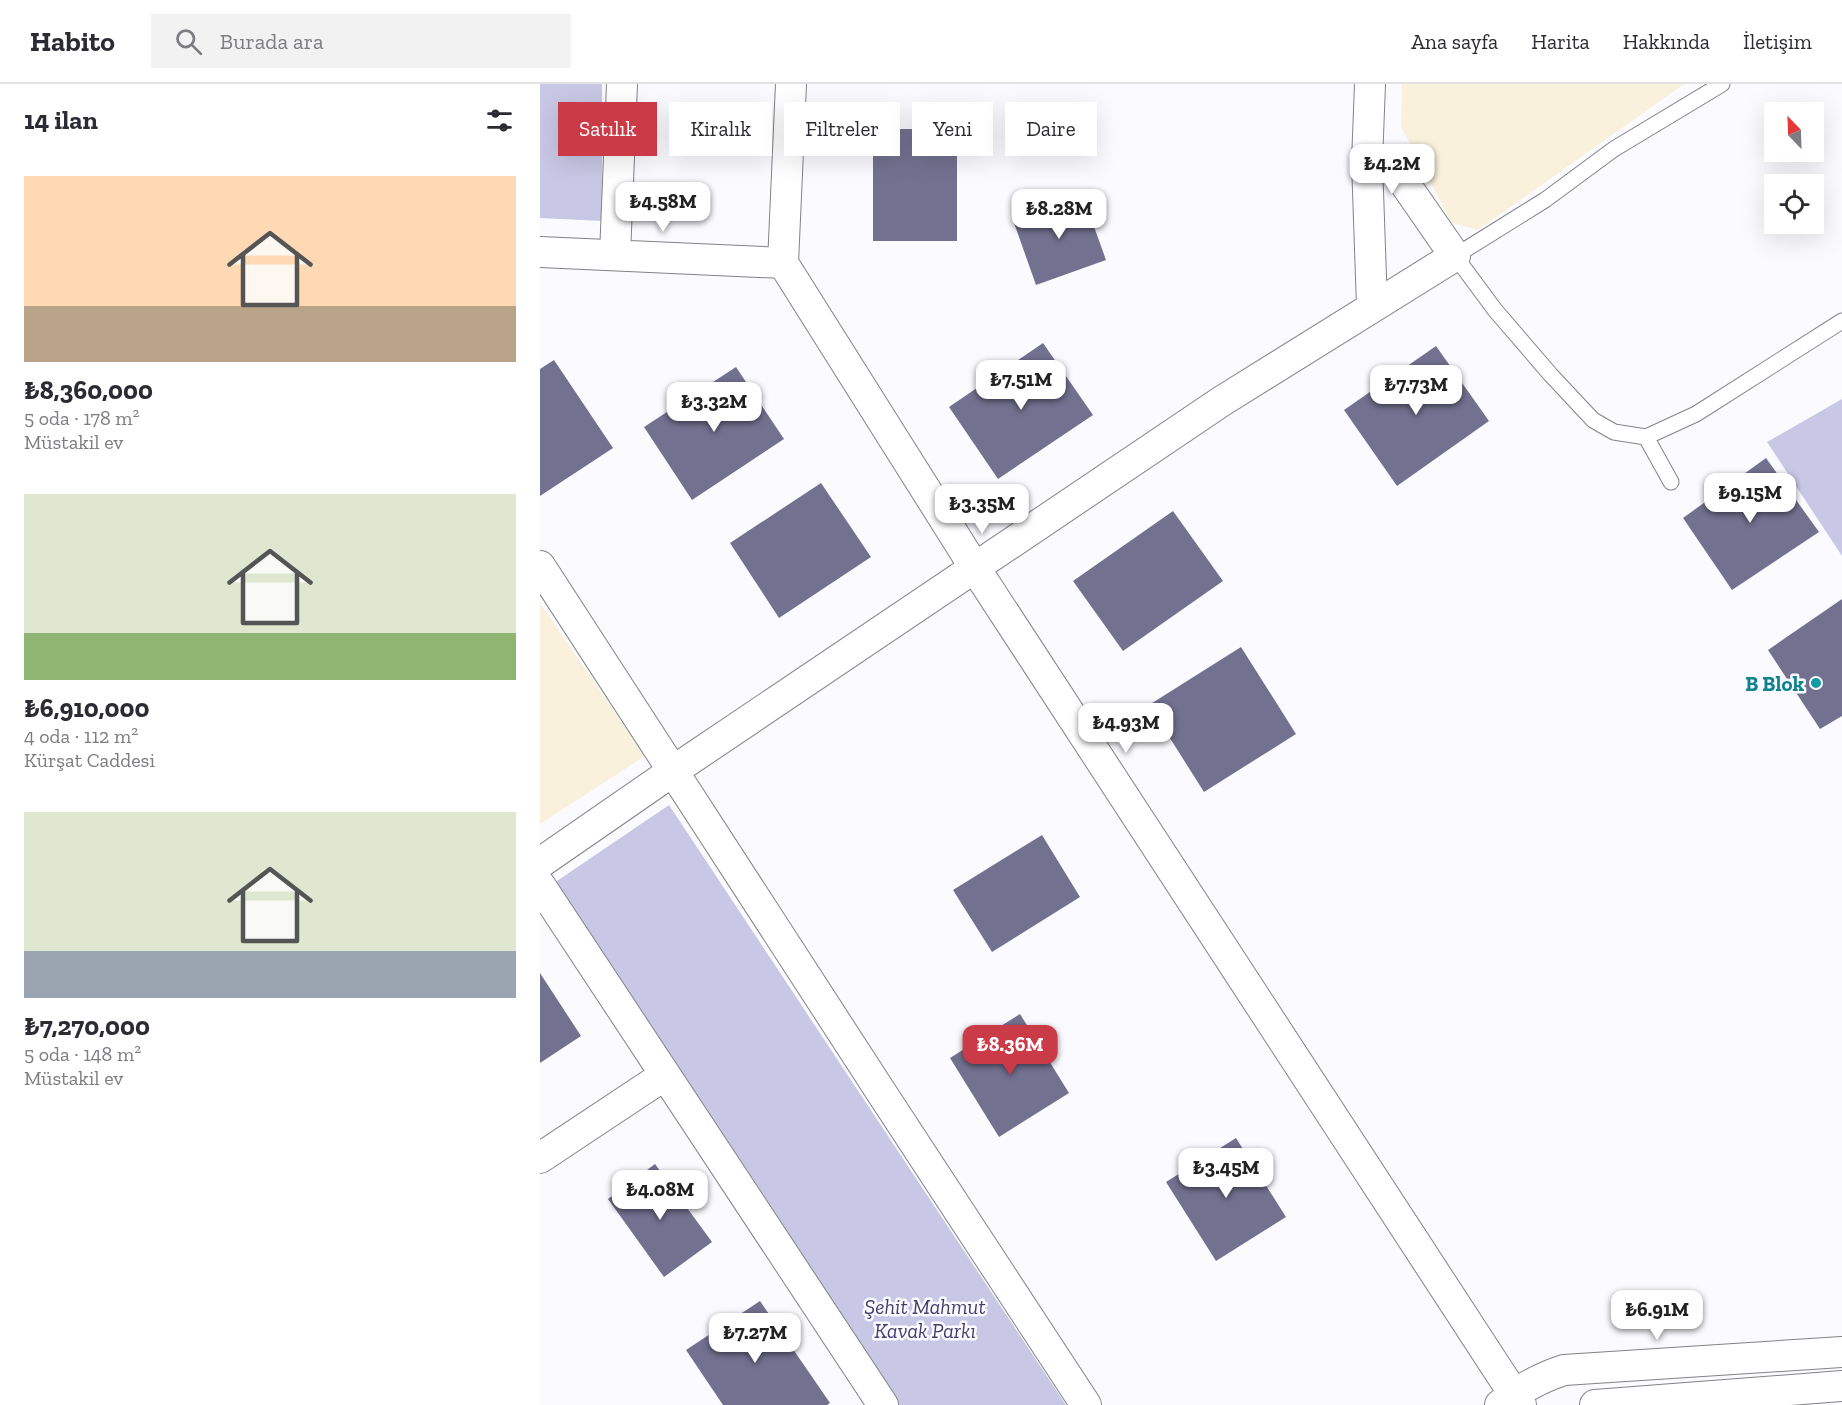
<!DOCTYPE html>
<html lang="tr">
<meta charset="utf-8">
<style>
:root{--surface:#fff;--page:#f2f2f3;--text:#2b2b33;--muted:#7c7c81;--line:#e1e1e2;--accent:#cb3b47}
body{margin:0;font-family:"Zilla Slab",serif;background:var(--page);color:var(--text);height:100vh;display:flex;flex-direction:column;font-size:22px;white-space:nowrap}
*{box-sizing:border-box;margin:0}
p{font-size:20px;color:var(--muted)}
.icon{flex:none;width:33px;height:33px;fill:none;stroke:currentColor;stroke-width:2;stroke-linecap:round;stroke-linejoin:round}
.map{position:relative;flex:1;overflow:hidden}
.drawer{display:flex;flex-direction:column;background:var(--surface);width:540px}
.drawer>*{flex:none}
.hud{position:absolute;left:18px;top:18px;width:570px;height:54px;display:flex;gap:12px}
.needle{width:39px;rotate:337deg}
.fabs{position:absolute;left:1224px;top:18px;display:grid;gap:12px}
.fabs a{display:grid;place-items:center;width:60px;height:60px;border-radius:0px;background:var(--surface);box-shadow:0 6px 24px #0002;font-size:30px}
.price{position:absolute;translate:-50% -51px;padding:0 14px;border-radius:12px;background:#fff;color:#222;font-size:20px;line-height:39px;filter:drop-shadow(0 2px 3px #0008)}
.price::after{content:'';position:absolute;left:50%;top:36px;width:18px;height:14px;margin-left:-9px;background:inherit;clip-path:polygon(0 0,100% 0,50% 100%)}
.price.current{background:var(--accent);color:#fff}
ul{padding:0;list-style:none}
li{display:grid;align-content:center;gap:12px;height:318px;padding:0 24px}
li span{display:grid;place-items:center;height:186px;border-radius:0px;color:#555}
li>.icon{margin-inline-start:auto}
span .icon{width:108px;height:108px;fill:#fffc;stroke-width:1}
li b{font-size:26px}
h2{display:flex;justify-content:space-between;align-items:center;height:72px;padding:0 24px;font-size:26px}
.pill{padding:0 21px;border-radius:0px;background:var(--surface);box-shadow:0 6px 24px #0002;font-size:21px;line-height:54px}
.pill.current{background:var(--accent);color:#fff}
header{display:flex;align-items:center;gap:36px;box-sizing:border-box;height:84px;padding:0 30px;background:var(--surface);border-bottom:2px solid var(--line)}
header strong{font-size:28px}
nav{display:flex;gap:33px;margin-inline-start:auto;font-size:21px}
.search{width:420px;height:54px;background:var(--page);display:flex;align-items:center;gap:15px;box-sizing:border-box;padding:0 21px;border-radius:0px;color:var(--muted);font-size:22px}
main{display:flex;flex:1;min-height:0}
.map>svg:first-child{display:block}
.education{fill:#f9f1db}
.green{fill:#c8c7e5}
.building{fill:#737190}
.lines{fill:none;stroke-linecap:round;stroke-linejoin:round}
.lane-casing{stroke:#828288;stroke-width:17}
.street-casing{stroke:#828288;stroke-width:32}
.lane{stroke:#fff;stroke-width:15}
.street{stroke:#fff;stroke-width:30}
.culture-dot{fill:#0f9aa8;stroke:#fbfaff;stroke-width:2}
.labels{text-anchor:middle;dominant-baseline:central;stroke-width:5;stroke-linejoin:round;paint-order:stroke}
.culture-label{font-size:21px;font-weight:bold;fill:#0d838f;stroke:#fbfaff;text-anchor:end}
.park-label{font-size:21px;font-style:italic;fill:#433e6b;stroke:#fbfaff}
</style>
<header>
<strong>Habito</strong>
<div class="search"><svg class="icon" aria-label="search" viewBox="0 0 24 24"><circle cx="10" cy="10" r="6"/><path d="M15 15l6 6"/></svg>Burada ara</div>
<nav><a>Ana sayfa</a><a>Harita</a><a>Hakkında</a><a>İletişim</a></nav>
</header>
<main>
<section class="drawer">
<h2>14 ilan<svg class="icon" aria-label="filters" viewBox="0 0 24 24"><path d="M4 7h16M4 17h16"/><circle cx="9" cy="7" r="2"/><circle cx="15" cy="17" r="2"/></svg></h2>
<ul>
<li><span style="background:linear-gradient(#ffd9b3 70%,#b9a48a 0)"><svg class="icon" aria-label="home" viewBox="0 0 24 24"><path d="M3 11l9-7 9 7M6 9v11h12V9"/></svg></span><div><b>₺8,360,000</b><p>5 oda · 178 m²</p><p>Müstakil ev</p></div></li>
<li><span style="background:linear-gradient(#dfe7d0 75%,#8fb573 0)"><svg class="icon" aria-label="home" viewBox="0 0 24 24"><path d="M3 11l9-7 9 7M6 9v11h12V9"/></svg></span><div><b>₺6,910,000</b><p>4 oda · 112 m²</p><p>Kürşat Caddesi</p></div></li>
<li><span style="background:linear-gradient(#dfe7d0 75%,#9aa5b1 0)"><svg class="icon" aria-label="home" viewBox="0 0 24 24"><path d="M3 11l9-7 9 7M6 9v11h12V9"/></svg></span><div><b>₺7,270,000</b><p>5 oda · 148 m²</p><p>Müstakil ev</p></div></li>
</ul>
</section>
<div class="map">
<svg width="1302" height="1321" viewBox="0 0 1302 1321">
<rect width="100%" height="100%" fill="#fbfaff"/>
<!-- education -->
<path class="education" d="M862,0H1144L938,146L912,139L861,43Z
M0,519L105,672L0,740Z"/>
<!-- green -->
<path class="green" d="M0,0H62V137L0,134Z
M1302,315V472L1227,358Z
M129,721L526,1321H358L14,799Z"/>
<!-- building -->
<path class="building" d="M333,45H417V157H333Z
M543,112L566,176L496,201L473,136Z
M503,259L553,331L458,395L409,323Z
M896,262L949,337L857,402L804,326Z
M14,276L73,364L0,412V285Z
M196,283L244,355L152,416L104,343Z
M1226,374L1279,448L1192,506L1143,434Z
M281,399L331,473L239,534L190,459Z
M633,427L683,497L583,567L533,497Z
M1302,515V632L1280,645L1228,566Z
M701,563L756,650L664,708L609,621Z
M502,751L540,813L452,868L413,806Z
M0,889L41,952L0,979Z
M480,930L529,1009L459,1053L410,974Z
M696,1054L746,1133L676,1177L626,1098Z
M115,1080L172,1158L124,1193L68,1115Z
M220,1217L290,1319L287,1321H183L146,1266Z"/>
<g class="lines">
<!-- lane casing -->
<g class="lane-casing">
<path id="lane" d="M1182,0L1074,65L1005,116L915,172L955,226L1010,290L1053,336L1074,348L1106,353L1156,330L1302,237
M1106,353L1131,398"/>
</g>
<!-- street casing -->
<g class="street-casing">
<path id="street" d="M251,0L243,179L435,484L981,1321
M830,0L827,78L832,222
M0,168L243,179
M75,171L82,0
M0,482L343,1011L546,1321
M0,779L133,687L682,317L915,172L854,84L843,77L827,78
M0,801L343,1321
M0,1074L125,991
M960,1321C980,1305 999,1294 1024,1286L1302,1268
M1055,1321L1302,1302"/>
</g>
<!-- lane -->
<use href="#lane" class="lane"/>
<!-- street -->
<use href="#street" class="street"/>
</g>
<!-- markers -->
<circle class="culture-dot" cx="1276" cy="599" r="6"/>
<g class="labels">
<!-- culture labels -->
<g class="culture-label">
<text x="1264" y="599">B Blok</text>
</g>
<!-- park labels -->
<g class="park-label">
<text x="385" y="1222">Şehit Mahmut<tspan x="385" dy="24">Kavak Parkı</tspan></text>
</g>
</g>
</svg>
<div class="fabs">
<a><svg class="needle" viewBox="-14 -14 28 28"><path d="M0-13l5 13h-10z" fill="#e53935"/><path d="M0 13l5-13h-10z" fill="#7c7c81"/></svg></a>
<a><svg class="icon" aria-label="locate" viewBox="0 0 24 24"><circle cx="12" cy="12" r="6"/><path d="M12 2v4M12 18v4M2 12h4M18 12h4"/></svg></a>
</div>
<b class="price" style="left:852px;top:111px">₺4.2M</b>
<b class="price" style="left:123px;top:149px">₺4.58M</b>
<b class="price" style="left:519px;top:156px">₺8.28M</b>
<b class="price" style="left:481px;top:327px">₺7.51M</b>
<b class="price" style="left:876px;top:332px">₺7.73M</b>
<b class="price" style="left:174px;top:349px">₺3.32M</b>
<b class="price" style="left:1210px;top:440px">₺9.15M</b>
<b class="price" style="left:442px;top:451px">₺3.35M</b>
<b class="price" style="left:586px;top:670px">₺4.93M</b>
<b class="price current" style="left:470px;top:992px">₺8.36M</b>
<b class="price" style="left:686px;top:1115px">₺3.45M</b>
<b class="price" style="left:120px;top:1137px">₺4.08M</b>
<b class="price" style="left:1117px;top:1257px">₺6.91M</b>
<b class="price" style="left:215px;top:1280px">₺7.27M</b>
<div class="hud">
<a class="pill current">Satılık</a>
<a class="pill">Kiralık</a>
<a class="pill">Filtreler</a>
<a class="pill">Yeni</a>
<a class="pill">Daire</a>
</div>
</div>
</main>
